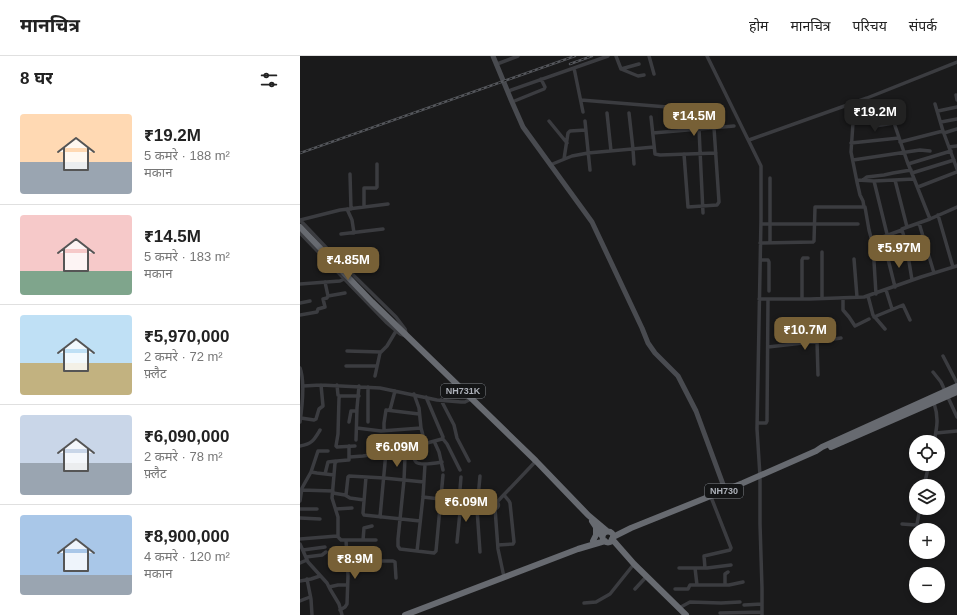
<!DOCTYPE html>
<html lang="hi">
<meta charset="utf-8">
<style>
:root{--surface:#fff;--page:#f6f6f6;--text:#222;--muted:#767676;--line:#e0e0e0;--accent:#776036}
body{margin:0;font-family:Arial,"Noto Sans Devanagari",sans-serif;background:var(--page);color:var(--text);height:100vh;display:flex;flex-direction:column;font-size:15px;white-space:nowrap}
*{box-sizing:border-box;margin:0}
p{font-size:13px;color:var(--muted)}
.icon{flex:none;width:22px;height:22px;fill:none;stroke:currentColor;stroke-width:2;stroke-linecap:round;stroke-linejoin:round}
.map{position:relative;flex:1;overflow:hidden}
.panel{display:flex;flex-direction:column;background:var(--surface);width:300px}
.panel>*{flex:none}
.buttons{position:absolute;left:609px;top:379px;display:grid;gap:8px}
.buttons a{display:grid;place-items:center;width:36px;height:36px;border-radius:50%;background:var(--surface);box-shadow:0 2px 6px #0003;font-size:20px}
.price{position:absolute;translate:-50% -34px;padding:0 9px;border-radius:8px;background:var(--accent);color:#fff;font-size:13px;line-height:26px;filter:drop-shadow(0 1px 2px #0008)}
.price::after{content:'';position:absolute;left:50%;top:24px;width:12px;height:9px;margin-left:-6px;background:inherit;clip-path:polygon(0 0,100% 0,50% 100%)}
.price.current{background:#222;color:#fff}
ul{padding:0;list-style:none}
li{display:flex;align-items:center;gap:12px;height:100px;padding:0 20px}
li+li{border-top:1px solid var(--line)}
li span{display:grid;place-items:center;flex:none;width:112px;height:80px;border-radius:4px;color:#555}
li>.icon{margin-inline-start:auto}
span .icon{width:48px;height:48px;fill:#fffc;stroke-width:1}
li b{font-size:17px}
h2{display:flex;justify-content:space-between;align-items:center;height:48px;padding:0 20px;font-size:17px}
header{display:flex;align-items:center;gap:24px;box-sizing:border-box;height:56px;padding:0 20px;background:var(--surface);border-bottom:1px solid var(--line)}
header strong{font-size:19px}
nav{display:flex;gap:22px;margin-inline-start:auto;font-size:14px}
main{display:flex;flex:1;min-height:0}
.map>svg:first-child{display:block}
.lines{fill:none;stroke-linecap:round;stroke-linejoin:round}
.street{stroke:#3b3c40;stroke-width:3.5}
.secondary{stroke:#494b50;stroke-width:5}
.highway{stroke:#676a70;stroke-width:6}
.rail-casing{stroke:#54565b;stroke-width:2.5}
.rail{stroke:#141516;stroke-width:1;stroke-dasharray:3;stroke-linecap:butt}
.labels{text-anchor:middle;dominant-baseline:central;stroke-width:3;stroke-linejoin:round;paint-order:stroke}
.shield{fill:#141516;stroke:#7f8288;stroke-width:1}
.shield-label{font-size:9px;font-weight:bold;fill:#adb1b9}
</style>
<header>
<strong>मानचित्र</strong>
<nav><a>होम</a><a>मानचित्र</a><a>परिचय</a><a>संपर्क</a></nav>
</header>
<main>
<section class="panel">
<h2>8 घर<svg class="icon" aria-label="filters" viewBox="0 0 24 24"><path d="M4 7h16M4 17h16"/><circle cx="9" cy="7" r="2"/><circle cx="15" cy="17" r="2"/></svg></h2>
<ul>
<li><span style="background:linear-gradient(#ffd9b3 60%,#9aa5b1 0)"><svg class="icon" aria-label="home" viewBox="0 0 24 24"><path d="M3 11l9-7 9 7M6 9v11h12V9"/></svg></span><div><b>₹19.2M</b><p>5 कमरे · 188 m²</p><p>मकान</p></div></li>
<li><span style="background:linear-gradient(#f6c9c9 70%,#7fa58c 0)"><svg class="icon" aria-label="home" viewBox="0 0 24 24"><path d="M3 11l9-7 9 7M6 9v11h12V9"/></svg></span><div><b>₹14.5M</b><p>5 कमरे · 183 m²</p><p>मकान</p></div></li>
<li><span style="background:linear-gradient(#bfe0f5 60%,#c2b280 0)"><svg class="icon" aria-label="home" viewBox="0 0 24 24"><path d="M3 11l9-7 9 7M6 9v11h12V9"/></svg></span><div><b>₹5,970,000</b><p>2 कमरे · 72 m²</p><p>फ़्लैट</p></div></li>
<li><span style="background:linear-gradient(#c9d6e8 60%,#9aa5b1 0)"><svg class="icon" aria-label="home" viewBox="0 0 24 24"><path d="M3 11l9-7 9 7M6 9v11h12V9"/></svg></span><div><b>₹6,090,000</b><p>2 कमरे · 78 m²</p><p>फ़्लैट</p></div></li>
<li><span style="background:linear-gradient(#a9c7e8 75%,#9aa5b1 0)"><svg class="icon" aria-label="home" viewBox="0 0 24 24"><path d="M3 11l9-7 9 7M6 9v11h12V9"/></svg></span><div><b>₹8,900,000</b><p>4 कमरे · 120 m²</p><p>मकान</p></div></li>
</ul>
</section>
<div class="map">
<svg width="657" height="559" viewBox="0 0 657 559">
<rect width="100%" height="100%" fill="#1a1a1b"/>
<g class="lines">
<!-- street -->
<path class="street" d="M316,0L321,13L338,20L344,19
M349,0L354,18
M407,0L461,110V163L457,373L460,420V468L462,532V559
M197,8L218,0
M274,12L283,56
M321,13L339,8
M208,35L308,0
M656,39L657,44
M281,44L392,53
M212,46L244,33L245,31L241,23
M548,48L553,67L551,96L557,126L560,139L563,145L564,151
M635,48L643,75L657,113
M638,55L657,51
M307,57L311,95
M329,57L333,93L334,108
M351,61L355,98L360,99L416,97
M592,61L607,105L630,163L657,151
M249,65L267,87
M285,65L290,114
M641,66L657,63
M575,70L594,67
M399,73L403,157
M353,77L434,70
M644,77L657,73
M449,84L567,42L657,6
M600,86L643,75
M551,87L599,82
M649,91L657,90
M384,98L388,151L417,149L419,146L414,72
M264,103L268,77L270,75L286,74
M553,104L620,94L630,95
M608,108L651,95
M250,109L272,100L288,97L354,91
M612,117L654,104
M50,118L51,153
M557,124L574,125L614,123
M563,124L567,121L584,119L593,117L611,114
M595,124L607,171
M574,125L587,178
M618,131L657,116
M64,151V132H76L77,131V108
M47,153L52,164L54,177
M638,159L653,211
M0,164L39,205L96,261L105,273L106,277
M0,164L40,154L88,148
M619,167L634,217
M461,168H558
M0,177L87,267L100,278L105,280
M41,178L83,173
M572,183L580,182L602,174
M460,187L513,186L514,185L515,151H565L569,174L573,189L576,238
M470,187V122
M522,196V243
M587,199L595,231
M554,203L557,241
M460,204H468L469,206V235
M612,224L606,187L602,174V173L630,163
M25,226L28,240L45,237
M0,228L40,225L44,223
M586,234L592,253
M568,240L573,259L585,273
M543,242V254L549,261L555,270L569,263
M459,243H510L564,241L621,221L657,210
M502,243V204L503,202H508
M0,247L10,245
M0,259L17,256L18,253L25,251L23,243L27,242L28,240
M574,261L603,249L610,264
M517,285L518,319
M503,287V276L516,274
M468,291L503,287L541,282
M47,295L81,296
M643,300L657,327
M46,310H77
M0,312C5,325 2,352 0,366
M633,316L641,326L657,361
M75,320L80,297L87,290L96,275
M37,329L38,339
M3,330L21,329L80,332L137,344L161,346H165L171,343
M114,338L119,352L121,372L125,387
M141,344L154,369L157,382L169,405
M90,354L95,335
M1,362L14,364L16,363L19,353L23,350L21,329
M49,366L51,355H57
M68,366V331
M457,367H466L467,365L468,243
M57,372L81,375L121,372
M84,375V367L86,354L119,358
M636,377L657,375
M143,383L147,388L160,414
M56,384L57,352L59,330
M134,385L139,396L143,414
M634,386C637,371 639,362 634,347
M0,390C12,388 14,384 20,374
M55,390L37,391L36,390L38,378L39,342L40,340H59
M113,390C113,394 113,404 116,406C120,410 136,407 142,406
M50,401L63,400L97,395L142,383L143,381L126,341
M105,401L104,424L98,483V490L100,493L134,497L136,495L143,419
M11,416L17,417L34,419
M25,418L28,406L36,405
M180,420L177,453L180,496
M66,421L63,457L64,459L120,465
M624,430L629,408
M1,434L33,435
M33,437L45,439L50,442L64,444
M46,439L48,421L49,420L84,422L124,426
M123,441L191,449
M0,445L2,432L11,416L18,395H28
M191.5 449a3.5 3.5 0 1 1 7 0a3.5 3.5 0 1 1-7 0Z
M159,446L161,421
M197,446L236,405
M195,452L198,493L204,521
M0,453H17
M36,453L52,452
M80,461L86,396
M0,462L20,463
M602,468L616,469L617,468L620,452
M38,481V461L32,442L35,407L37,405L48,404H49V390
M0,483L37,480L41,484H76
M63,484L64,472L72,470
M157,486L161,446
M0,488L8,506L27,527L30,533L39,548L42,559
M198,489L213,488L214,486L210,447L209,445L204,439
M3,494L25,491
M117,495L123,441L125,408
M6,501L22,499L26,496
M0,507L7,504
M47,508L79,505H93L95,506L96,522
M379,512H407L431,509
M395,512L397,529
M405,512L404,500L430,494L431,492L411,441
M7,523L11,543L12,559
M0,525L11,523L20,520
M425,529V518L428,516
M29,531L38,529H47
M335,533L347,520
M375,533H388L390,529H429L443,526
M0,545L10,541
M284,547L296,546L310,538L334,508
M444,549L462,548
M379,552L390,546L421,547L440,546
M40,554L45,551L47,548L48,520L46,484
M420,557L462,556"/>
<!-- secondary -->
<path class="secondary" d="M193,0L212,46L223,71L292,166L342,272L348,287L355,297L378,320L396,355L424,431L422,436"/>
<!-- highway -->
<path class="highway" d="M0,171L72,246L236,405L288,459L307,475
M531,391L657,336
M292,465L302,480
M302.5 481a5.5 5.5 0 1 1 11 0a5.5 5.5 0 1 1-11 0Z
M313,481L331,472L443,427L516,395L522,391L657,330
M312,483L334,508L386,559
M293,485L296,479V471
M105,559L278,493L305,485"/>
<!-- rail casing -->
<g class="rail-casing">
<path id="rail" d="M270,8L292,0
M0,97L275,0"/>
</g>
<!-- rail -->
<use href="#rail" class="rail"/>
</g>
<g class="labels">
<!-- shield labels -->
<g class="shield">
<rect x="141" y="328" width="44" height="14" rx="3"/>
<rect x="405" y="428" width="38" height="14" rx="3"/>
</g>
<g class="shield-label">
<text x="163" y="335">NH731K</text>
<text x="424" y="435">NH730</text>
</g>
</g>
</svg>
<div class="buttons">
<a><svg class="icon" aria-label="locate" viewBox="0 0 24 24"><circle cx="12" cy="12" r="6"/><path d="M12 2v4M12 18v4M2 12h4M18 12h4"/></svg></a>
<a><svg class="icon" aria-label="layers" viewBox="0 0 24 24"><path d="M12 4l9 5-9 5-9-5zM3 14l9 5 9-5"/></svg></a>
<a>+</a>
<a>−</a>
</div>
<b class="price current" style="left:575px;top:77px">₹19.2M</b>
<b class="price" style="left:394px;top:81px">₹14.5M</b>
<b class="price" style="left:599px;top:213px">₹5.97M</b>
<b class="price" style="left:48px;top:225px">₹4.85M</b>
<b class="price" style="left:505px;top:295px">₹10.7M</b>
<b class="price" style="left:97px;top:412px">₹6.09M</b>
<b class="price" style="left:166px;top:467px">₹6.09M</b>
<b class="price" style="left:55px;top:524px">₹8.9M</b>
</div>
</main>
